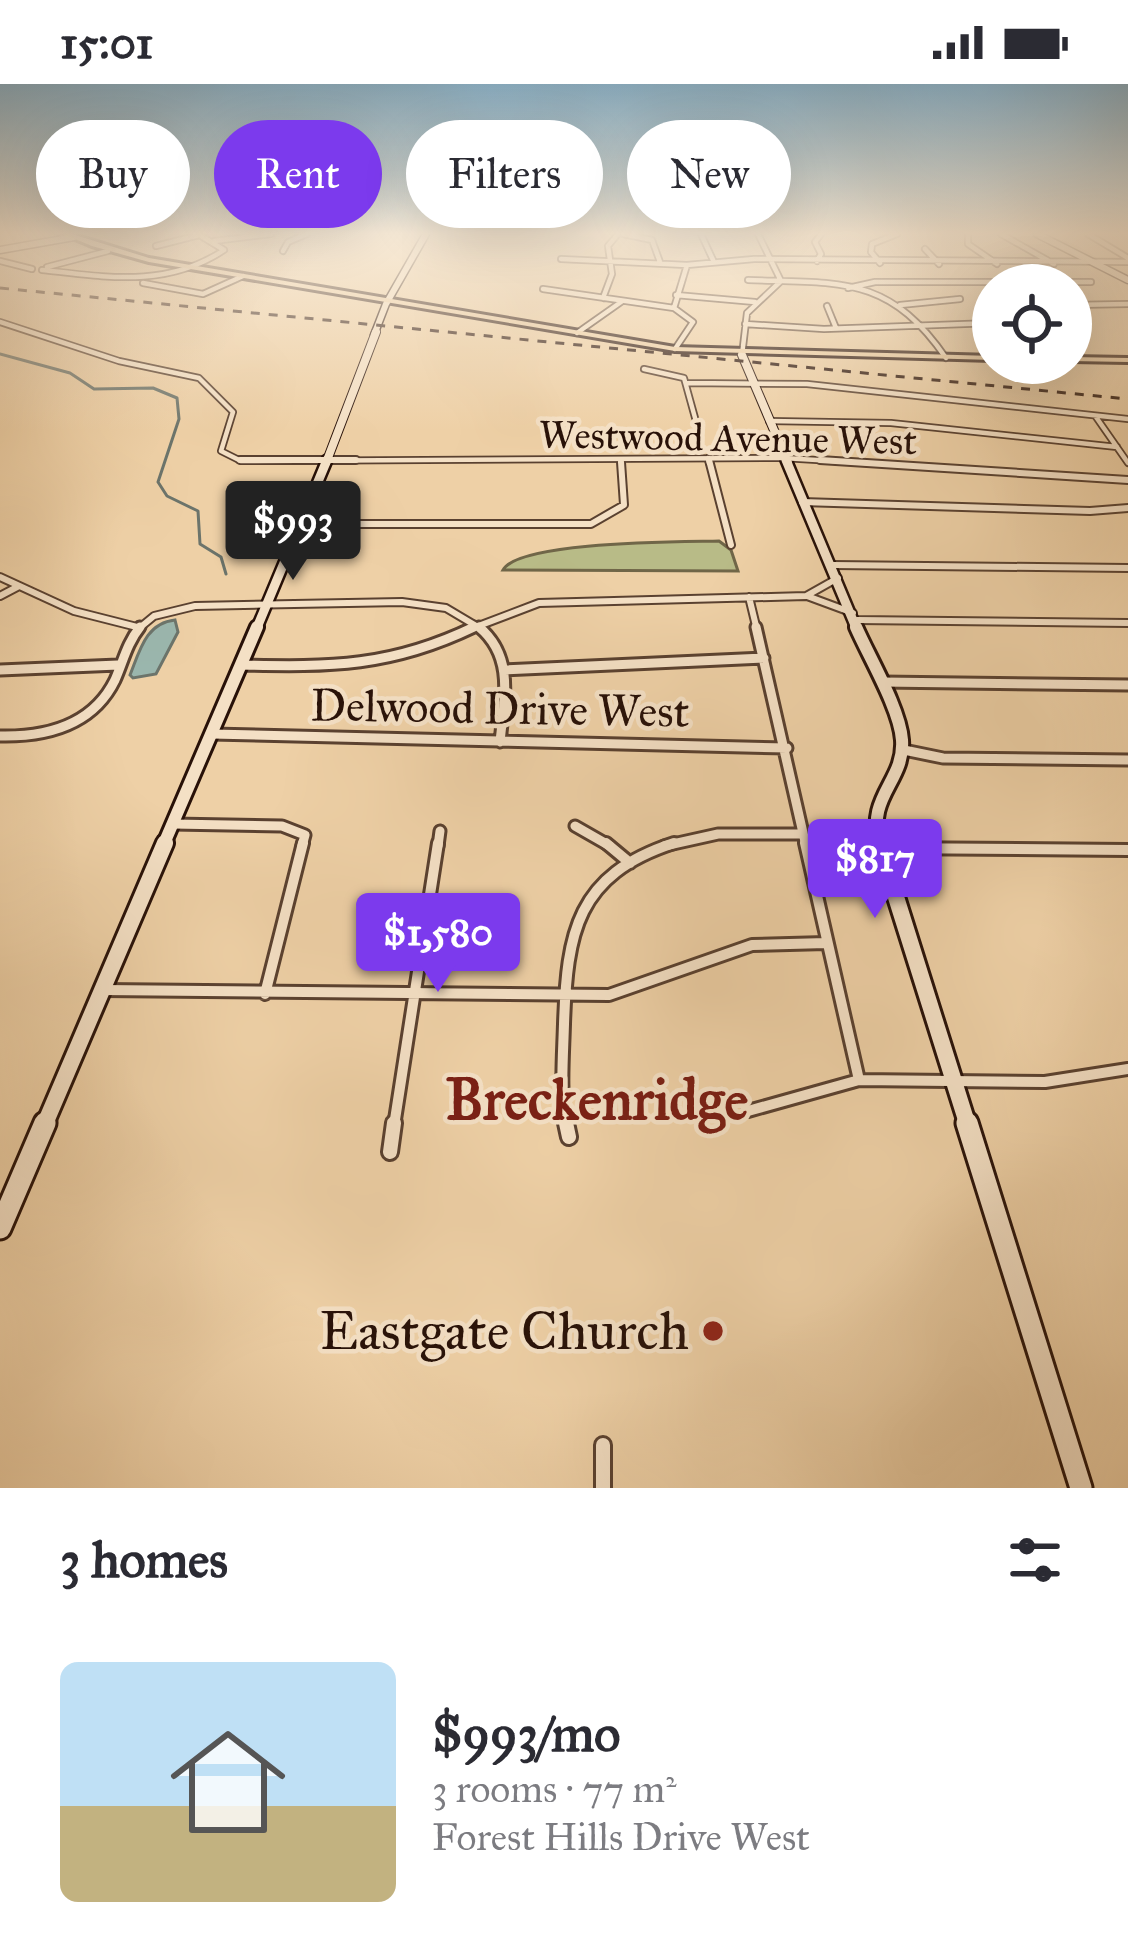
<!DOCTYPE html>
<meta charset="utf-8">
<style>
:root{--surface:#fff;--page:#f2f2f3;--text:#2b2b33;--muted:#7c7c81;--line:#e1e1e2;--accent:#7c3aed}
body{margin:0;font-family:"IM FELL Great Primer",serif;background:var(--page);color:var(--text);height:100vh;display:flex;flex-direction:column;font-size:45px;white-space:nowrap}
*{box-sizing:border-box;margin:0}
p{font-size:39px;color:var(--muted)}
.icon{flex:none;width:66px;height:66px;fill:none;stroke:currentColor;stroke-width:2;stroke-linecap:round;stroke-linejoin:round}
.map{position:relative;height:1404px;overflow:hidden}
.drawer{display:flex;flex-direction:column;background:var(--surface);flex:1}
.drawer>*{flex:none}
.banner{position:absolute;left:36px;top:36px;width:1056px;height:108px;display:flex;gap:24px}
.buttons{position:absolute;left:972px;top:180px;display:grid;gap:24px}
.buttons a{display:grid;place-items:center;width:120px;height:120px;border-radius:50%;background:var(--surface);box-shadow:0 12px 48px #0002;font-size:60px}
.price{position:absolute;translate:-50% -102px;padding:0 27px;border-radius:12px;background:var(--accent);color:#fff;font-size:39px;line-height:78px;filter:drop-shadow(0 3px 6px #0008)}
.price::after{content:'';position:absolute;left:50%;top:72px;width:36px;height:27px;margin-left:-18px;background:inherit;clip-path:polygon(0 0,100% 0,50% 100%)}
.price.selected{background:#222;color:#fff}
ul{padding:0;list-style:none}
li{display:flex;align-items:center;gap:36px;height:300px;padding:0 60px}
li+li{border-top:3px solid var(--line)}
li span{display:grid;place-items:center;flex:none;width:336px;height:240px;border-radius:18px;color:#555}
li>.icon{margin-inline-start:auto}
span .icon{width:144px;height:144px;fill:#fffc;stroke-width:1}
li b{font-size:51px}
h2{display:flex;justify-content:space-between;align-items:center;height:144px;padding:0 60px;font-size:51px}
.pill{padding:0 42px;border-radius:54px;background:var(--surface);box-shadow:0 12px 48px #0002;font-size:42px;line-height:108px}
.pill.selected{background:var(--accent);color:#fff}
.status{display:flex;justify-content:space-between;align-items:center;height:84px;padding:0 60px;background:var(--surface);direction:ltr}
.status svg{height:33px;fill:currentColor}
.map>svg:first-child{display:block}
.green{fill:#b8bb87;stroke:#706648;stroke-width:3}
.water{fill:#9ab6ad;stroke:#6c746b;stroke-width:3}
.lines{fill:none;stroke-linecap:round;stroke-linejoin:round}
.stream{stroke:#6c746b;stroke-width:3}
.street-far4-casing{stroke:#5a4130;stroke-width:8}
.street-far3-casing{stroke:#5a4130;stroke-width:10}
.street-far2-casing{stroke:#5a4130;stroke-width:15}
.street-far1-casing{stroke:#5a4130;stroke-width:16}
.street-casing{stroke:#5a4130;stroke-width:20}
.secondary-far5-casing{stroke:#281108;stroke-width:9}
.secondary-far4-casing{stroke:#281108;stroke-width:10}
.secondary-far3-casing{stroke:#281108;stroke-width:14}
.secondary-far2-casing{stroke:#281108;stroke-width:18}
.secondary-far1-casing{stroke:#281108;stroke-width:22}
.secondary-casing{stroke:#281108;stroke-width:27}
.primary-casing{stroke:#281108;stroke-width:6}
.street-far4{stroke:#f4e0c5;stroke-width:4.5}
.street-far3{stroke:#f4e0c5;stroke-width:6}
.street-far2{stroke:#f4e0c5;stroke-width:9}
.street-far1{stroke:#f4e0c5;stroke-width:10}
.street{stroke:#f4e0c5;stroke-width:14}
.secondary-far5{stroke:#f4e0c5;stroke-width:6}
.secondary-far4{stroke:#f4e0c5;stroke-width:8}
.secondary-far3{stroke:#f4e0c5;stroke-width:9}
.secondary-far2{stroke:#f4e0c5;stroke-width:12}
.secondary-far1{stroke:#f4e0c5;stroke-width:16}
.secondary{stroke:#f4e0c5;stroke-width:21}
.primary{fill:#eed0a6;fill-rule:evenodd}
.rail{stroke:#281108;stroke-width:3;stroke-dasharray:9 9;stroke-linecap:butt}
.poi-dot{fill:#8f2418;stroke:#f4e0c5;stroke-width:4.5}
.labels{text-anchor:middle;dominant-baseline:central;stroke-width:9;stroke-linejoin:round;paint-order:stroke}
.far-street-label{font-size:39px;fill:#281108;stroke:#f4e0c5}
.street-label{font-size:45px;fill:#281108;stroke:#f4e0c5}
.near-poi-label{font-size:54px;fill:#281108;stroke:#f4e0c5;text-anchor:end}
.near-neighbourhood-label{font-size:57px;font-weight:bold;fill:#7a1f14;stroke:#f4e0c5}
</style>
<div class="status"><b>15:01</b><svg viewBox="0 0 49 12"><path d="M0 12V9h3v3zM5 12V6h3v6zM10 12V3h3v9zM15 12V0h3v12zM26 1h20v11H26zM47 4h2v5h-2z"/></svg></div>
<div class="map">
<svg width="1128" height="1404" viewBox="0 0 1128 1404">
<rect width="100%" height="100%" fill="#eed0a6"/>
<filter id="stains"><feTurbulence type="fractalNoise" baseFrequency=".00167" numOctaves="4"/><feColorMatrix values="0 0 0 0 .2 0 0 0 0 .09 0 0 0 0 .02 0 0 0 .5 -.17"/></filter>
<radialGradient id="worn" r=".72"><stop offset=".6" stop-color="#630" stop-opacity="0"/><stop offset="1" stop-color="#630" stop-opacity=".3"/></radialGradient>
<!-- green -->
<path class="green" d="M719,457L731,466L738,487L503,486C519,457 682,458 719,457Z"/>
<!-- water -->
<path class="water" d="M175,536L178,548L156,590L133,594L130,591C140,566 146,539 175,536Z"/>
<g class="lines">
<!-- stream -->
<path class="stream" d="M0,270L70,289L94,305L153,304L177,314L179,335L158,398L167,412L198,427L200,460L221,473L226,490"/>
<!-- street-far4 casing -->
<g class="street-far4-casing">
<path id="street-far4" d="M623,150L652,156L660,178
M701,150L713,176
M968,150V160L997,180
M1001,150L1054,180
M1088,150L1128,174
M214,157L271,150
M156,162L199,151
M925,165L939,180
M283,167L288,158L307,150
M561,175L687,181L754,175L1128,178
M0,177L32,185
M817,177L821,170L815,158L821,150
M880,179L871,168L872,160L897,150
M47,183L108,167
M42,186C107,193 167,204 224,166L198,150
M748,196C840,199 889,191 946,274
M143,199L203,210L243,192
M848,204L875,198H1091
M543,205L674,224
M676,211L755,218
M603,214L612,190L608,162L618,150
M900,221L960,215
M1071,221L1128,220
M827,222L836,244
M0,238L119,277L199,294L233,328L221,367L241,377L783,374L867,379
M745,240L824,245L993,239
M577,249L621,218
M675,265L693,238L674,224L687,181
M742,271L747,229L781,197L758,150
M644,285L684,294L697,341
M686,299L807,300L1128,335
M1096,333L1128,379
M769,337L891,339L1117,363
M708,374L709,379"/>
</g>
<!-- street-far3 casing -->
<g class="street-far3-casing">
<path id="street-far3" d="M240,376H356
M709,376L731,461
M820,376L1128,396
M802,418L1090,427L1128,424
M301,440H591L624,421L621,378
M833,481L1128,484
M0,493L74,527L137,543
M0,512L19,502
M807,512L853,529
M749,513L757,546
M857,536L1128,539
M137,546L154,532L195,522L402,518L446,524L483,546
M468,546L539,519L806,512L838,494"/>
</g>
<!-- street-far2 casing -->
<g class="street-far2-casing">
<path id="street-far2" d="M479,543C515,573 504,616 500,658
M756,543L806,762
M241,581C331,583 391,583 474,543
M0,586L118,581
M505,586L764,574
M882,598L1128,601
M212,650L787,664
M0,652C47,653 93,641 115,596C123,578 127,559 140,543
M904,666L943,674L1128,676
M173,740L282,742L305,751L302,762
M575,742L610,762
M438,762L440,747
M664,762L718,750H800"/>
</g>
<!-- street-far1 casing -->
<g class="street-far1-casing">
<path id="street-far1" d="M606,759L630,779
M805,759L859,996
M880,764L1128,766
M103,906L609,911L752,861L826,859
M265,910L303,759
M748,1027L859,996L1045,998L1128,985
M394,1042L438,759
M566,1042C560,1008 563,975 564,940C567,849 576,791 674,759"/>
</g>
<!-- street casing -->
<g class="street-casing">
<path id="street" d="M566,1039L569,1053
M390,1068L394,1039
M603,1361V1404"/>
</g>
<!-- secondary-far5 casing -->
<g class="secondary-far5-casing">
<path id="secondary-far5" d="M1037,150L1128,196
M0,166L74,153
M374,251L386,220L426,150"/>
</g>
<!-- secondary-far4 casing -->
<g class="secondary-far4-casing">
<path id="secondary-far4" d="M742,271L788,379
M326,379L376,248"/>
</g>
<!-- secondary-far3 casing -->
<g class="secondary-far3-casing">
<path id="secondary-far3" d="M786,376L857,546
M256,546L327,376"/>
</g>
<!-- secondary-far2 casing -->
<g class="secondary-far2-casing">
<path id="secondary-far2" d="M856,543C869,573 900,625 902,656C905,698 865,712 880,762
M163,762L257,543"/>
</g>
<!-- secondary-far1 casing -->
<g class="secondary-far1-casing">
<path id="secondary-far1" d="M879,759L968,1042
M44,1042L165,759"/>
</g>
<!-- secondary casing -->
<g class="secondary-casing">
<path id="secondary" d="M967,1039L1081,1404
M0,1144L45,1039"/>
</g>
<!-- primary casing -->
<g class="primary-casing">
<path id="primary" d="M63,150H72L149,174L675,263L993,272V276L675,267L149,178L92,162Z
M1071,273L1128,274V278L1071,277Z"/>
</g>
<!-- street-far4 -->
<use href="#street-far4" class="street-far4"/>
<!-- street-far3 -->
<use href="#street-far3" class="street-far3"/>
<!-- street-far2 -->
<use href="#street-far2" class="street-far2"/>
<!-- street-far1 -->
<use href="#street-far1" class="street-far1"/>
<!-- street -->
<use href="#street" class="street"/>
<!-- secondary-far5 -->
<use href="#secondary-far5" class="secondary-far5"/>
<!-- secondary-far4 -->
<use href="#secondary-far4" class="secondary-far4"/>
<!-- secondary-far3 -->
<use href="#secondary-far3" class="secondary-far3"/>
<!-- secondary-far2 -->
<use href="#secondary-far2" class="secondary-far2"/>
<!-- secondary-far1 -->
<use href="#secondary-far1" class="secondary-far1"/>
<!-- secondary -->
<use href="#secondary" class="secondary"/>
<!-- primary -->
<use href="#primary" class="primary"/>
<!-- rail -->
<path class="rail" d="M0,204L1128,315"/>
</g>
<!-- sky -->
<linearGradient id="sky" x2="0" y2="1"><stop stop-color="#89b5d0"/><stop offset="0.43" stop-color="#f7ead7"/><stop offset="1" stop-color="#f7ead7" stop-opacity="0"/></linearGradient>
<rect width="1128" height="347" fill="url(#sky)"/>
<!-- markers -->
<circle class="poi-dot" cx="713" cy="1247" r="12"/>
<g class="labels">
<!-- far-street labels -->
<g class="far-street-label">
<text transform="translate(728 354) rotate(1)">Westwood Avenue West</text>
</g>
<!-- street labels -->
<g class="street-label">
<text transform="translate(500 624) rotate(1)">Delwood Drive West</text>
</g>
<!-- near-poi labels -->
<g class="near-poi-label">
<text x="689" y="1247">Eastgate Church</text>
</g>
<!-- near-neighbourhood labels -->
<g class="near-neighbourhood-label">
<text x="597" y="1016">Breckenridge</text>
</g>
</g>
<rect width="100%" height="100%" filter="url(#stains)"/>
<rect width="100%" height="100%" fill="url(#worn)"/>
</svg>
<div class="buttons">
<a><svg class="icon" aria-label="locate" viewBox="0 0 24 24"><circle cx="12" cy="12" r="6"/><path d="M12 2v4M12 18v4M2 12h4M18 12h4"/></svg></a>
</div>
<b class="price selected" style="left:293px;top:499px">$993</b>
<b class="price" style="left:875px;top:837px">$817</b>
<b class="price" style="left:438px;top:911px">$1,580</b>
<div class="banner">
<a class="pill">Buy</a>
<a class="pill selected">Rent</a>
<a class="pill">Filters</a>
<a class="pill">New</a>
</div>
</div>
<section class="drawer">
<h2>3 homes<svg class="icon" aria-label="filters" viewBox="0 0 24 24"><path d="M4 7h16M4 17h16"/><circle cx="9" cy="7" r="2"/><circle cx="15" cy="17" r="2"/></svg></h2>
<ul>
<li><span style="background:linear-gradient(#bfe0f5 60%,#c2b280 0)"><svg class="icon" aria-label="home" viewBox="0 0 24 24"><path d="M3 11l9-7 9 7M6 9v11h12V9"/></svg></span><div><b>$993/mo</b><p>3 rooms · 77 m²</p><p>Forest Hills Drive West</p></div></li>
</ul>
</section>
